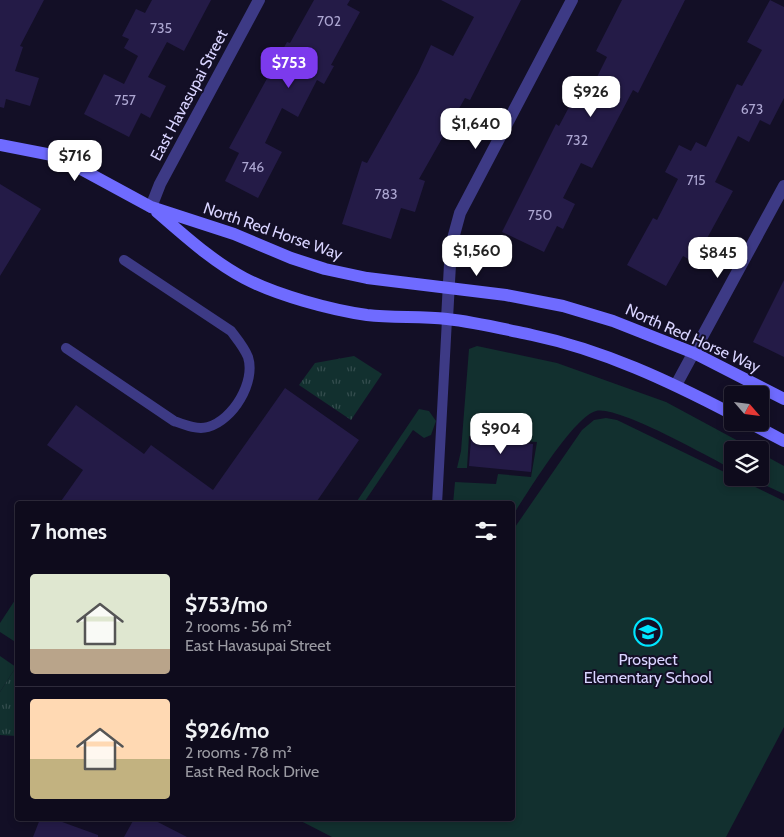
<!DOCTYPE html>
<meta charset="utf-8">
<style>
:root{--surface:#0e0b1c;--page:#1c1929;--text:#f1f3f6;--muted:#9b9ba3;--line:#2e2b3b;--accent:#7c3aed}
body{margin:0;font-family:Cabin,sans-serif;background:var(--page);color:var(--text);height:100vh;display:flex;flex-direction:column;font-size:19px;white-space:nowrap}
*{box-sizing:border-box;margin:0}
p{font-size:16px;color:var(--muted)}
.icon{flex:none;width:28px;height:28px;fill:none;stroke:currentColor;stroke-width:2;stroke-linecap:round;stroke-linejoin:round}
.map{position:relative;flex:1;overflow:hidden}
.panel{position:absolute;left:15px;top:501px;width:500px;height:320px;display:flex;flex-direction:column;background:var(--surface);border-radius:5px;box-shadow:0 2px 8px #0003,0 0 0 1px var(--line)}
.panel>*{flex:none}
.needle{width:32px;rotate:118deg}
.buttons{position:absolute;left:724px;top:386px;display:grid;gap:10px}
.buttons a{display:grid;place-items:center;width:45px;height:45px;border-radius:5px;background:var(--surface);box-shadow:0 2px 8px #0003,0 0 0 1px var(--line);font-size:25px}
.price{position:absolute;translate:-50% -42px;padding:0 11px;border-radius:10px;background:#fff;color:#222;font-size:16px;line-height:32px;filter:drop-shadow(0 1px 2px #0008)}
.price::after{content:'';position:absolute;left:50%;top:30px;width:15px;height:11px;margin-left:-8px;background:inherit;clip-path:polygon(0 0,100% 0,50% 100%)}
.price.selected{background:var(--accent);color:#fff}
ul{padding:0;list-style:none}
li{display:flex;align-items:center;gap:15px;height:125px;padding:0 15px}
li+li{border-top:1px solid var(--line)}
li span{display:grid;place-items:center;flex:none;width:140px;height:100px;border-radius:5px;color:#555}
li>.icon{margin-inline-start:auto}
span .icon{width:60px;height:60px;fill:#fffc;stroke-width:1}
li b{font-size:21px}
h2{display:flex;justify-content:space-between;align-items:center;height:60px;padding:0 15px;font-size:21px}
.map>svg:first-child{display:block}
.green{fill:#12302f}
.park{fill:url(#park-tufts)}
.building{fill:#241b47}
.lines{fill:none;stroke-linecap:round;stroke-linejoin:round}
.lane{stroke:#3d3a85;stroke-width:10}
.street{stroke:#3d3a85;stroke-width:12}
.secondary{stroke:#6f6bff;stroke-width:12}
.labels{text-anchor:middle;dominant-baseline:central;stroke-width:4;stroke-linejoin:round;paint-order:stroke}
.number-label{font-size:14px;fill:#aca6d1}
.street-label{font-size:16px;fill:#d9d4ff;stroke:#130f26}
.poi-label{font-size:16px;fill:#d9d4ff;stroke:#130f26}
</style>
<div class="map">
<svg width="784" height="837" viewBox="0 0 784 837">
<defs>
<pattern id="park-tufts" width="24" height="20" patternUnits="userSpaceOnUse" patternTransform="scale(1.25)"><rect width="24" height="20" fill="#12302f"/><path d="M3 7l-1-3M5 7V3M7 7l1-3M15 17l-1-3M17 17v-4M19 17l1-3" fill="none" stroke="#344d4e"/></pattern>
</defs>
<rect width="100%" height="100%" fill="#130f26"/>
<!-- green -->
<path class="green" d="M477,346L557,363L666,402L755,450H732V469C709,457 617,405 596,411C573,417 527,494 513,515L512,504H453L455,482L496,484L498,474L531,477L537,442L485,438L486,429L474,428L473,436H469L467,468H457L461,451L469,349Z
M419,409L429,411L436,421L431,435L424,438L413,430L363,504H355Z
M606,418L617,420L784,501V727L726,837H332L297,819H512L513,530L582,430L594,420Z
M760,453L784,466V494L750,478H760Z
M17,597V643L0,632V623Z
M0,656L16,667L0,692Z"/>
<!-- park -->
<path class="park" d="M354,356L382,374L351,420L299,385L315,363Z
M16,667L17,736L0,735V692Z"/>
<!-- building -->
<path class="building" d="M0,0H44L20,46L23,47L15,71L39,78L30,106L6,99L4,108L0,107Z
M152,0H211L184,51L167,42L148,77L166,86L150,118L141,113L129,137L84,114L104,74L124,84L138,56L124,48L129,39L122,36L136,9L145,13Z
M314,0H350L347,5L360,12L331,65L334,66L324,84L317,80L298,117L282,108L265,143L282,152L258,198L225,181L239,153L229,148L287,42L290,43Z
M441,0H521L470,100L465,98L419,179L425,181L415,212L401,208L391,239L342,224L362,161L367,163L418,73L431,45L453,56L474,17Z
M622,0H685L638,93L633,90L592,168L581,163L563,198L575,204L563,229L557,226L544,252L502,232L556,124L559,126L578,90L588,95L607,57L596,51Z
M770,0L784,7V98L770,125L760,120L749,142L738,136L715,182L733,191L694,262L683,256L666,286L627,265L653,218L657,220L678,179L665,172L679,145L691,151L696,142L706,147L737,84L742,86L762,50L747,42Z
M0,184L41,209L0,276Z
M784,280V357L753,342Z
M285,388L359,440L315,504H59L83,470L47,445L76,405L144,454L151,445L213,490Z
M471,439L533,444L531,472L469,466Z
M40,819H54L98,835V837H33Z
M134,819H152L187,837H124Z"/>
<g class="lines">
<!-- lane -->
<path class="lane" d="M66,348L174,421C185,425 197,430 208,427C233,420 256,382 248,357C244,347 237,339 231,331L124,260
M437,504L447,319"/>
<!-- street -->
<path class="street" d="M151,207L160,184L259,0
M447,319L451,246L460,213L572,0
M676,385L784,186"/>
<!-- secondary -->
<path class="secondary" d="M0,145L57,156L151,207L234,234L291,258L325,269L367,278L506,295L563,306L613,321L694,353L784,399
M157,212C185,236 212,261 244,278C276,295 331,310 367,315C394,318 420,316 447,319C475,322 504,329 532,335C603,350 669,381 732,414
M748,422L784,441"/>
</g>
<!-- icons -->
<defs>
<g id="school-ring" transform="scale(1.4375)"><circle r="9.5" fill="#130f26" stroke="#00e5ff" stroke-width="1.5"/><path d="M0-5L7-2L0 1L-7-2ZM-4 1L0 2.5L4 1V4Q0 6-4 4Z" fill="#00e5ff"/></g>
</defs>
<g fill-rule="evenodd">
<use href="#school-ring" x="648" y="632"/>
</g>
<g class="labels">
<!-- number labels -->
<g class="number-label">
<text x="329" y="21">702</text>
<text x="161" y="28">735</text>
<text x="125" y="100">757</text>
<text x="752" y="109">673</text>
<text x="577" y="140">732</text>
<text x="253" y="167">746</text>
<text x="696" y="180">715</text>
<text x="386" y="194">783</text>
<text x="540" y="215">750</text>
</g>
<!-- street labels -->
<g class="street-label">
<text transform="translate(189 95) rotate(-62)">East Havasupai Street</text>
<text transform="translate(273 231) rotate(19)">North Red Horse Way</text>
<text transform="translate(693 338) rotate(24)">North Red Horse Way</text>
</g>
<!-- poi labels -->
<g class="poi-label">
<text x="648" y="659">Prospect<tspan x="648" dy="18">Elementary School</tspan></text>
</g>
</g>
</svg>
<div class="buttons">
<a><svg class="needle" viewBox="-14 -14 28 28"><path d="M0-13l5 13h-10z" fill="#e53935"/><path d="M0 13l5-13h-10z" fill="#9b9ba3"/></svg></a>
<a><svg class="icon" aria-label="layers" viewBox="0 0 24 24"><path d="M12 4l9 5-9 5-9-5zM3 14l9 5 9-5"/></svg></a>
</div>
<b class="price selected" style="left:289px;top:89px">$753</b>
<b class="price" style="left:591px;top:118px">$926</b>
<b class="price" style="left:476px;top:150px">$1,640</b>
<b class="price" style="left:75px;top:182px">$716</b>
<b class="price" style="left:477px;top:277px">$1,560</b>
<b class="price" style="left:718px;top:279px">$845</b>
<b class="price" style="left:501px;top:455px">$904</b>
<section class="panel">
<h2>7 homes<svg class="icon" aria-label="filters" viewBox="0 0 24 24"><path d="M4 7h16M4 17h16"/><circle cx="9" cy="7" r="2"/><circle cx="15" cy="17" r="2"/></svg></h2>
<ul>
<li><span style="background:linear-gradient(#dfe7d0 75%,#b9a48a 0)"><svg class="icon" aria-label="home" viewBox="0 0 24 24"><path d="M3 11l9-7 9 7M6 9v11h12V9"/></svg></span><div><b>$753/mo</b><p>2 rooms · 56 m²</p><p>East Havasupai Street</p></div></li>
<li><span style="background:linear-gradient(#ffd9b3 60%,#c2b280 0)"><svg class="icon" aria-label="home" viewBox="0 0 24 24"><path d="M3 11l9-7 9 7M6 9v11h12V9"/></svg></span><div><b>$926/mo</b><p>2 rooms · 78 m²</p><p>East Red Rock Drive</p></div></li>
</ul>
</section>
</div>
